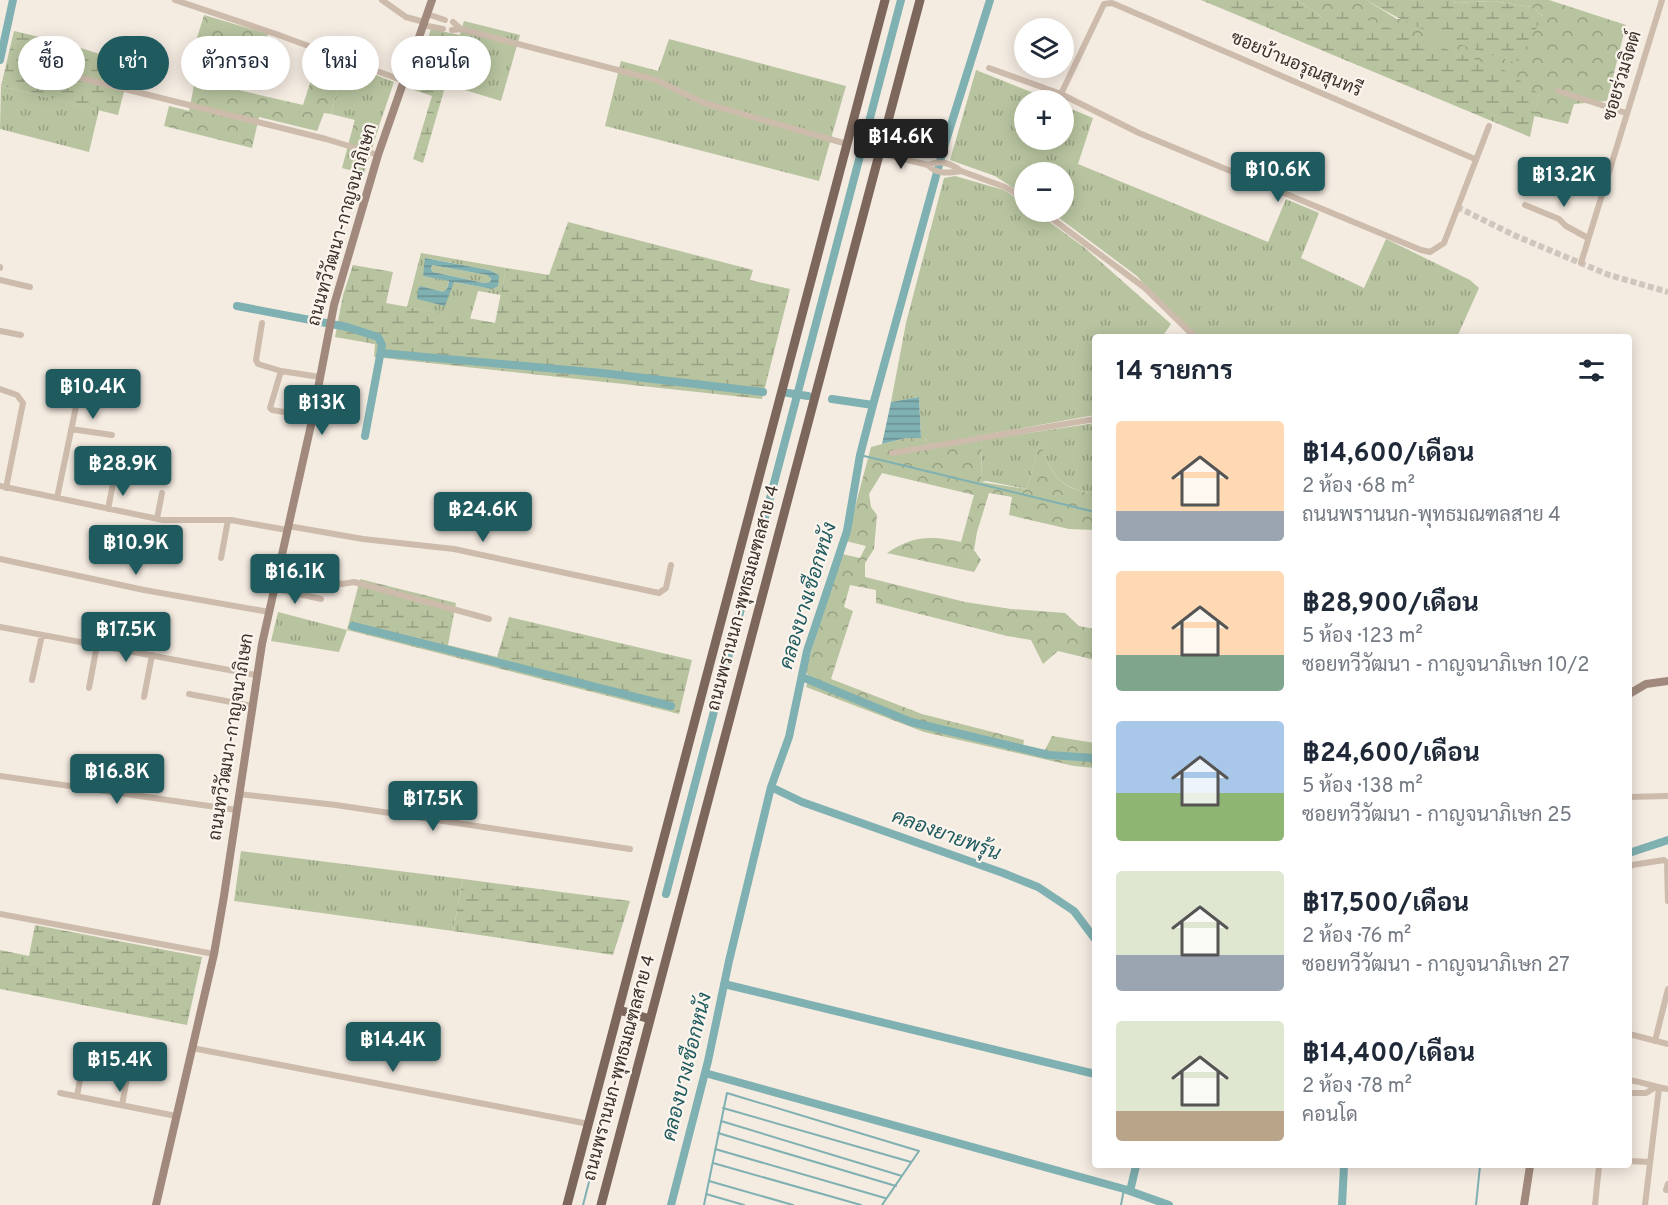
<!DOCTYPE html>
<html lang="th">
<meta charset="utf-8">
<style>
:root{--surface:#fff;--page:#f2f2f3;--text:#1f2937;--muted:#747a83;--accent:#1f5a5e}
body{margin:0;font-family:Overpass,Sarabun,sans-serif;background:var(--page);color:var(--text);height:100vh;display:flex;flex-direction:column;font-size:22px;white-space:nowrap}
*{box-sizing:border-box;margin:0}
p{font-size:20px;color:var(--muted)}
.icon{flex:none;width:33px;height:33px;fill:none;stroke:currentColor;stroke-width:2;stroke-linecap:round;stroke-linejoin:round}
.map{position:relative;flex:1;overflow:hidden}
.sheet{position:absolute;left:1092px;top:334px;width:540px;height:834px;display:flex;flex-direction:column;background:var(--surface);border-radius:6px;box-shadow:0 3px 15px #0003}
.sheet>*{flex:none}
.banner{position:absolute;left:18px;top:36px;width:570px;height:54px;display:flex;gap:12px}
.buttons{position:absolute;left:1014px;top:18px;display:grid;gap:12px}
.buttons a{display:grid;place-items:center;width:60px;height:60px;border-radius:50%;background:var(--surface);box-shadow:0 3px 15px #0003;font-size:30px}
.price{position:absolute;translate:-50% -51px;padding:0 14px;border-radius:6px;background:var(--accent);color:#fff;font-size:20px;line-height:39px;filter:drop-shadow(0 2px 3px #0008)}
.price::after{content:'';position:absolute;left:50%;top:36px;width:18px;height:14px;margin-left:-9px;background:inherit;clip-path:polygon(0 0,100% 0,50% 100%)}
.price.active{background:#222;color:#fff}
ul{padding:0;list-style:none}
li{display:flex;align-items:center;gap:18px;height:150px;padding:0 24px}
li span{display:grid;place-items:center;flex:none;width:168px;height:120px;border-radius:6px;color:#555}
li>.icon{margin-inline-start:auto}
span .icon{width:72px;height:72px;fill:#fffc;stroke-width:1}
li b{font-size:26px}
h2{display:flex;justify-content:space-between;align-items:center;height:72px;padding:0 24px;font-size:26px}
.chip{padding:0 21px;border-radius:27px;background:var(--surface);box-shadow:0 3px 15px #0003;font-size:21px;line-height:54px}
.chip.active{background:var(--accent);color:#fff}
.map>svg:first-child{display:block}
.grass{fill:url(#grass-tufts);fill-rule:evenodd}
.forest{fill:url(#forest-crowns)}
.wetland{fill:url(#wetland-marsh)}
.water{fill:url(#water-rules);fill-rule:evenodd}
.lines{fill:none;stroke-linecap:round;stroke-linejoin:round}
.stream{stroke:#7fb0b2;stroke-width:2}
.canal{stroke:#7fb0b2;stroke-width:8}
.street-tunnel{stroke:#cfc6bd;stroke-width:6;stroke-dasharray:6 3;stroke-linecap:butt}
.street{stroke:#cdbbac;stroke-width:6}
.secondary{stroke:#a18a7d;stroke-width:8}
.primary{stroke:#7d675c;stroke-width:9}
.labels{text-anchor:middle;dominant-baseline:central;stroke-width:4.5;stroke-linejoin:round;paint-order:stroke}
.street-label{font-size:18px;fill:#3b302b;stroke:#fbf5ee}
.water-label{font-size:20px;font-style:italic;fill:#1f5a5e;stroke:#fbf5ee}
</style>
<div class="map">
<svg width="1668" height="1205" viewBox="0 0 1668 1205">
<defs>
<pattern id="grass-tufts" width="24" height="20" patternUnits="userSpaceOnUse" patternTransform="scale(1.5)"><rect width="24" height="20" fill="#b8c4a0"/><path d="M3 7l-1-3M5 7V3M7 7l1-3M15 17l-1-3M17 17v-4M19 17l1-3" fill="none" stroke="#97a083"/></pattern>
<pattern id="forest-crowns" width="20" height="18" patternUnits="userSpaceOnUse" patternTransform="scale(1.5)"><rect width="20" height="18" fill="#b8c4a0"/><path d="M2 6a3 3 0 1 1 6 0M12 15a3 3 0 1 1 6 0" fill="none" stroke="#97a083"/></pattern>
<pattern id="wetland-marsh" width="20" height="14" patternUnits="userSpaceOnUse" patternTransform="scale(1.5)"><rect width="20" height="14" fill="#b8c4a0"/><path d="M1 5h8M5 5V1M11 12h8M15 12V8" fill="none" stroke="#97a083"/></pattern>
<pattern id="water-rules" width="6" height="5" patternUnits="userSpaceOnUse" patternTransform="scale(1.5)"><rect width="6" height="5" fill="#7fb0b2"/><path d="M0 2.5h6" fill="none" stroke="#699091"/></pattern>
</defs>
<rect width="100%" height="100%" fill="#f4ebe1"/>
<!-- grass -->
<path class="grass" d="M464,21L520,35L501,101L445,84Z
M669,39L846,86L819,181L605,126L621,61L658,71Z
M355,67L394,82L379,126L331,114L340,80L351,82Z
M976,70L1051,100H1024V140H1064V106L1093,118L1078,164L1268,242L1286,199L1319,213L1301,258L1364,288L1386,239L1470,280L1479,288L1457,337H1190L1137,276L1051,212H1064V172H1024V195L995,176L950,160Z
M1,86L99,110L89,152L0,129Z
M955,176L1004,190L1024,203V212H1036L1085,248L1171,324L1162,337L1095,338V415L933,444L924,438H921L919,397L891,402L906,323L944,178Z
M421,253L506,268L501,295L478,291L470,319L407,307ZM426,258L489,270L499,275L492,289L454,282L436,304L447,289L449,280L423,276Z
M432,265L487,275L491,277L490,282L484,283L433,272L431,269Z
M1095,423V494C1059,488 1052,476 1040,443L1027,489L986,481L981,482L982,440Z
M278,612L347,630L339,652L271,641Z
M241,851L463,879L453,931L234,901Z"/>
<!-- forest -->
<path class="forest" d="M1297,0H1366L1397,19L1543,16L1532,7L1492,1L1456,3L1452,0H1549L1626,25L1607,101L1574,104L1568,124L1534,116L1539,94L1323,18Z
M204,15L268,34L261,59L224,53L226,45L197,38Z
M319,55L355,67L351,83L340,80L331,114L324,113L317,131L259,117L252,148L164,126L169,106L189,111L195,80L303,105Z
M355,119L379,126L364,174L342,168Z
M906,438H924L933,444L982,440L981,482L1027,489L1040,442C1052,476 1058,488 1095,494V530L1069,529L1009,515L1012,497L989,493L977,532L974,550L981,560L974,572L887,553C915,535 930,536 961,542L974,495L882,473L869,494L871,507L877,515L874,549L865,563V577L965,602L1011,609L1065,613L1079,626L1095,629V660L1058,651L1043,664L1031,640L1007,636L876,603V590L850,585L844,607L853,611L831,679L922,714L1024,740L1023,746L1045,750L1052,736L1095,743V768L1074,766L924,732L806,687L809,676L805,671L842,554L860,558L866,546L846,541L871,447Z"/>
<!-- wetland -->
<path class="wetland" d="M1201,0H1297L1323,18L1343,11L1506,71L1539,94L1530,137Z
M1366,0H1452L1456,3L1492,1L1532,7L1543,16L1517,63C1464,47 1412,28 1366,0Z
M431,29L460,35L423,163L413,159L432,96L411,89Z
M14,31L65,43L131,64L118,115L1,86Z
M568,222L753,270L750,280L790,289L762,399L374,357L375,344L335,337L343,295L353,265L393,272L386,303L495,323L506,268L549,275Z
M360,579L456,603L448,645L497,657L509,617L692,660L679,714L347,630Z
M463,879L630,901L613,955L453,931Z
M35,925L202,957L187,1025L0,989V950L29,956Z"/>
<!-- water -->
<path class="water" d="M425,258L489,270L499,275L498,286L492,289L454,282L445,306L417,299L418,290L420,286L443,292L447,289L449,281L423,276ZM432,265L487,275L491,278L490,282L484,283L433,272L431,269Z
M919,397L921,438H906L882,444L891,402Z"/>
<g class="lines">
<!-- stream -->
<path class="stream" d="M860,455L1095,512
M723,1108L911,1162
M721,1121L902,1176
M718,1133L896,1186
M715,1149L885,1198
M713,1163L861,1205
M709,1181L793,1205
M706,1194L744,1205
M583,1205L602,1132
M704,1205L727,1093L919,1151L882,1205
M1121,1205L1124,1189
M1476,1205L1480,1166"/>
<!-- canal -->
<path class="canal" d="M0,60L13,0
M237,306L347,327L378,337L382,345L365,436
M381,353L602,373L763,392
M788,393L808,396
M832,399L873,405
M353,626L671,706
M802,677L911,722L1049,755L1095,758
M771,787L802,802L1003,873L1038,887L1074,911L1095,939
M1629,853L1668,840
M666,894L901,0
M724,984L1095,1074
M705,1073L1124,1189L1169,1205
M1130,1191L1136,1166
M671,1205L708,1061L729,961L771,787L789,737L807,651L847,531L860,455L873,405L944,147L990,0
M1342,1205L1344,1166"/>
<!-- street-tunnel -->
<path class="street-tunnel" d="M1457,207L1516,236L1609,275L1668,292"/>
<!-- street -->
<path class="street" d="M175,0L276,34L404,81
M382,0L406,17L424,22
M427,14L445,20
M453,22L461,29L656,80L704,103L847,144
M423,25L443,29
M452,30L461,29
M32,66L326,139L378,155
M989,68L1061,94L1139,133L1421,250L1430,252L1444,243L1489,126
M1558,91L1626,113
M1061,94L1104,4L1112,3L1475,159
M879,153L928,165C940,160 951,163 961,171C949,173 937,175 928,165
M961,171L1005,187L1024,198
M1525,205L1559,219L1566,226L1588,238
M1043,212L1145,288L1196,338
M1581,263L1662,0
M0,268V267
M0,280L30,287
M262,323L256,360L258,364L281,371L320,377
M0,331L21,335
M281,371L270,408L272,410L313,417
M0,389L17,395L23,403L6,488
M71,429L112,435
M892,453L1095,419
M0,486L163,520H231L287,530
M57,498L77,402
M108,509L114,479
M157,519L162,493
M288,526L363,539L454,549L659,593L666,588L671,565
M221,558L228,520
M0,559L144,590L269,612
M277,571L342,584L354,582L489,619
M273,588L321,599
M0,627L256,675
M32,680L42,635
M89,688L97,645
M189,694L252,706
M144,697L152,655
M0,776L237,810
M239,794L336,805L630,849
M1629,797L1668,796
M1629,868L1632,865L1664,860L1667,863L1668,901
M0,914L214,954
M1629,1034L1668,1044
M1655,1041L1668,989
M192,1048L589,1124
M1629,1080C1643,1082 1654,1087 1668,1089
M60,1093L176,1116
M1629,1093H1646L1654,1088
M77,1096L84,1058
M122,1105L129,1068
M1629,1161L1650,1162
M1666,1190L1668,1184
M1595,1205L1599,1166
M1645,1205L1659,1088"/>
<!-- secondary -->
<path class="secondary" d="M1629,694L1646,684L1668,681
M156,1205L214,954L224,896L262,644L311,425L334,305L378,155L432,0
M1524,1205L1530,1166"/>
<!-- primary -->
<path class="primary" d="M619,1010L650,1019
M567,1205L885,0
M601,1205L920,0"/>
</g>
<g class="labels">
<!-- street labels -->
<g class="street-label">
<text transform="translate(1296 65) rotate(23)">ซอยบ้านอรุณสุนทรี</text>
<text transform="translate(1623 76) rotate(-73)">ซอยร่วมจิตต์</text>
<text transform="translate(343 225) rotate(-74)">ถนนทวีวัฒนา-กาญจนาภิเษก</text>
<text transform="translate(744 598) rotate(-75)">ถนนพรานนก-พุทธมณฑลสาย 4</text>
<text transform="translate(232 737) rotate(-81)">ถนนทวีวัฒนา-กาญจนาภิเษก</text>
<text transform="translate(620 1068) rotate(-75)">ถนนพรานนก-พุทธมณฑลสาย 4</text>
</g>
<!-- water labels -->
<g class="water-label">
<text transform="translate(809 596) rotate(-73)">คลองบางเชือกหนัง</text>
<text transform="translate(946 836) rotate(20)">คลองยายพรุ้น</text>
<text transform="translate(688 1067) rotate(-76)">คลองบางเชือกหนัง</text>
</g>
</g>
</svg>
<div class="buttons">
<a><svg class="icon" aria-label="layers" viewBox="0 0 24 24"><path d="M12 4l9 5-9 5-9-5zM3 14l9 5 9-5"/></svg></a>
<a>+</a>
<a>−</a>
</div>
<b class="price active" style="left:901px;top:170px">฿14.6K</b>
<b class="price" style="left:1278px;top:203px">฿10.6K</b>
<b class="price" style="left:1564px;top:208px">฿13.2K</b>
<b class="price" style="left:93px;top:420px">฿10.4K</b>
<b class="price" style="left:322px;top:436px">฿13K</b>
<b class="price" style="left:123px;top:497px">฿28.9K</b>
<b class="price" style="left:483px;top:543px">฿24.6K</b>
<b class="price" style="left:136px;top:576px">฿10.9K</b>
<b class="price" style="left:295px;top:605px">฿16.1K</b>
<b class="price" style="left:126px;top:663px">฿17.5K</b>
<b class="price" style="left:117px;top:805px">฿16.8K</b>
<b class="price" style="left:433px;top:832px">฿17.5K</b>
<b class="price" style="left:393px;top:1073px">฿14.4K</b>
<b class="price" style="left:120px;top:1093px">฿15.4K</b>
<div class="banner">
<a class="chip">ซื้อ</a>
<a class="chip active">เช่า</a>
<a class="chip">ตัวกรอง</a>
<a class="chip">ใหม่</a>
<a class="chip">คอนโด</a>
</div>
<section class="sheet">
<h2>14 รายการ<svg class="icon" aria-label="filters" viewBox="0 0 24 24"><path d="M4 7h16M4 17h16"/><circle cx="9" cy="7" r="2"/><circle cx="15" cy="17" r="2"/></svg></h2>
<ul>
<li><span style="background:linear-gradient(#ffd9b3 75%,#9aa5b1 0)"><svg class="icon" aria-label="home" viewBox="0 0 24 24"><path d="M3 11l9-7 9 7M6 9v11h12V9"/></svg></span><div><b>฿14,600/เดือน</b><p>2 ห้อง · 68 m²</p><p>ถนนพรานนก-พุทธมณฑลสาย 4</p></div></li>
<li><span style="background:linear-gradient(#ffd9b3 70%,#7fa58c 0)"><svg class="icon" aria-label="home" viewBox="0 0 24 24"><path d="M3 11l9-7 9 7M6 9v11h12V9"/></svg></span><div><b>฿28,900/เดือน</b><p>5 ห้อง · 123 m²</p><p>ซอยทวีวัฒนา - กาญจนาภิเษก 10/2</p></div></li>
<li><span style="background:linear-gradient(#a9c7e8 60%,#8fb573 0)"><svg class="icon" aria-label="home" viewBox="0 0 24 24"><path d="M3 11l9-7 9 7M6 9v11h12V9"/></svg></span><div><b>฿24,600/เดือน</b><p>5 ห้อง · 138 m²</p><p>ซอยทวีวัฒนา - กาญจนาภิเษก 25</p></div></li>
<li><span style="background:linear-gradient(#dfe7d0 70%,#9aa5b1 0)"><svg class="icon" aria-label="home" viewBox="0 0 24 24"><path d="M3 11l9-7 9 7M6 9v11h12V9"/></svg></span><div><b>฿17,500/เดือน</b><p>2 ห้อง · 76 m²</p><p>ซอยทวีวัฒนา - กาญจนาภิเษก 27</p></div></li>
<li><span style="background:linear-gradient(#dfe7d0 75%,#b9a48a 0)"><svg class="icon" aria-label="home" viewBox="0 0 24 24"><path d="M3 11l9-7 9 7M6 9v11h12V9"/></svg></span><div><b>฿14,400/เดือน</b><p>2 ห้อง · 78 m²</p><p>คอนโด</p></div></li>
</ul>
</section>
</div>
